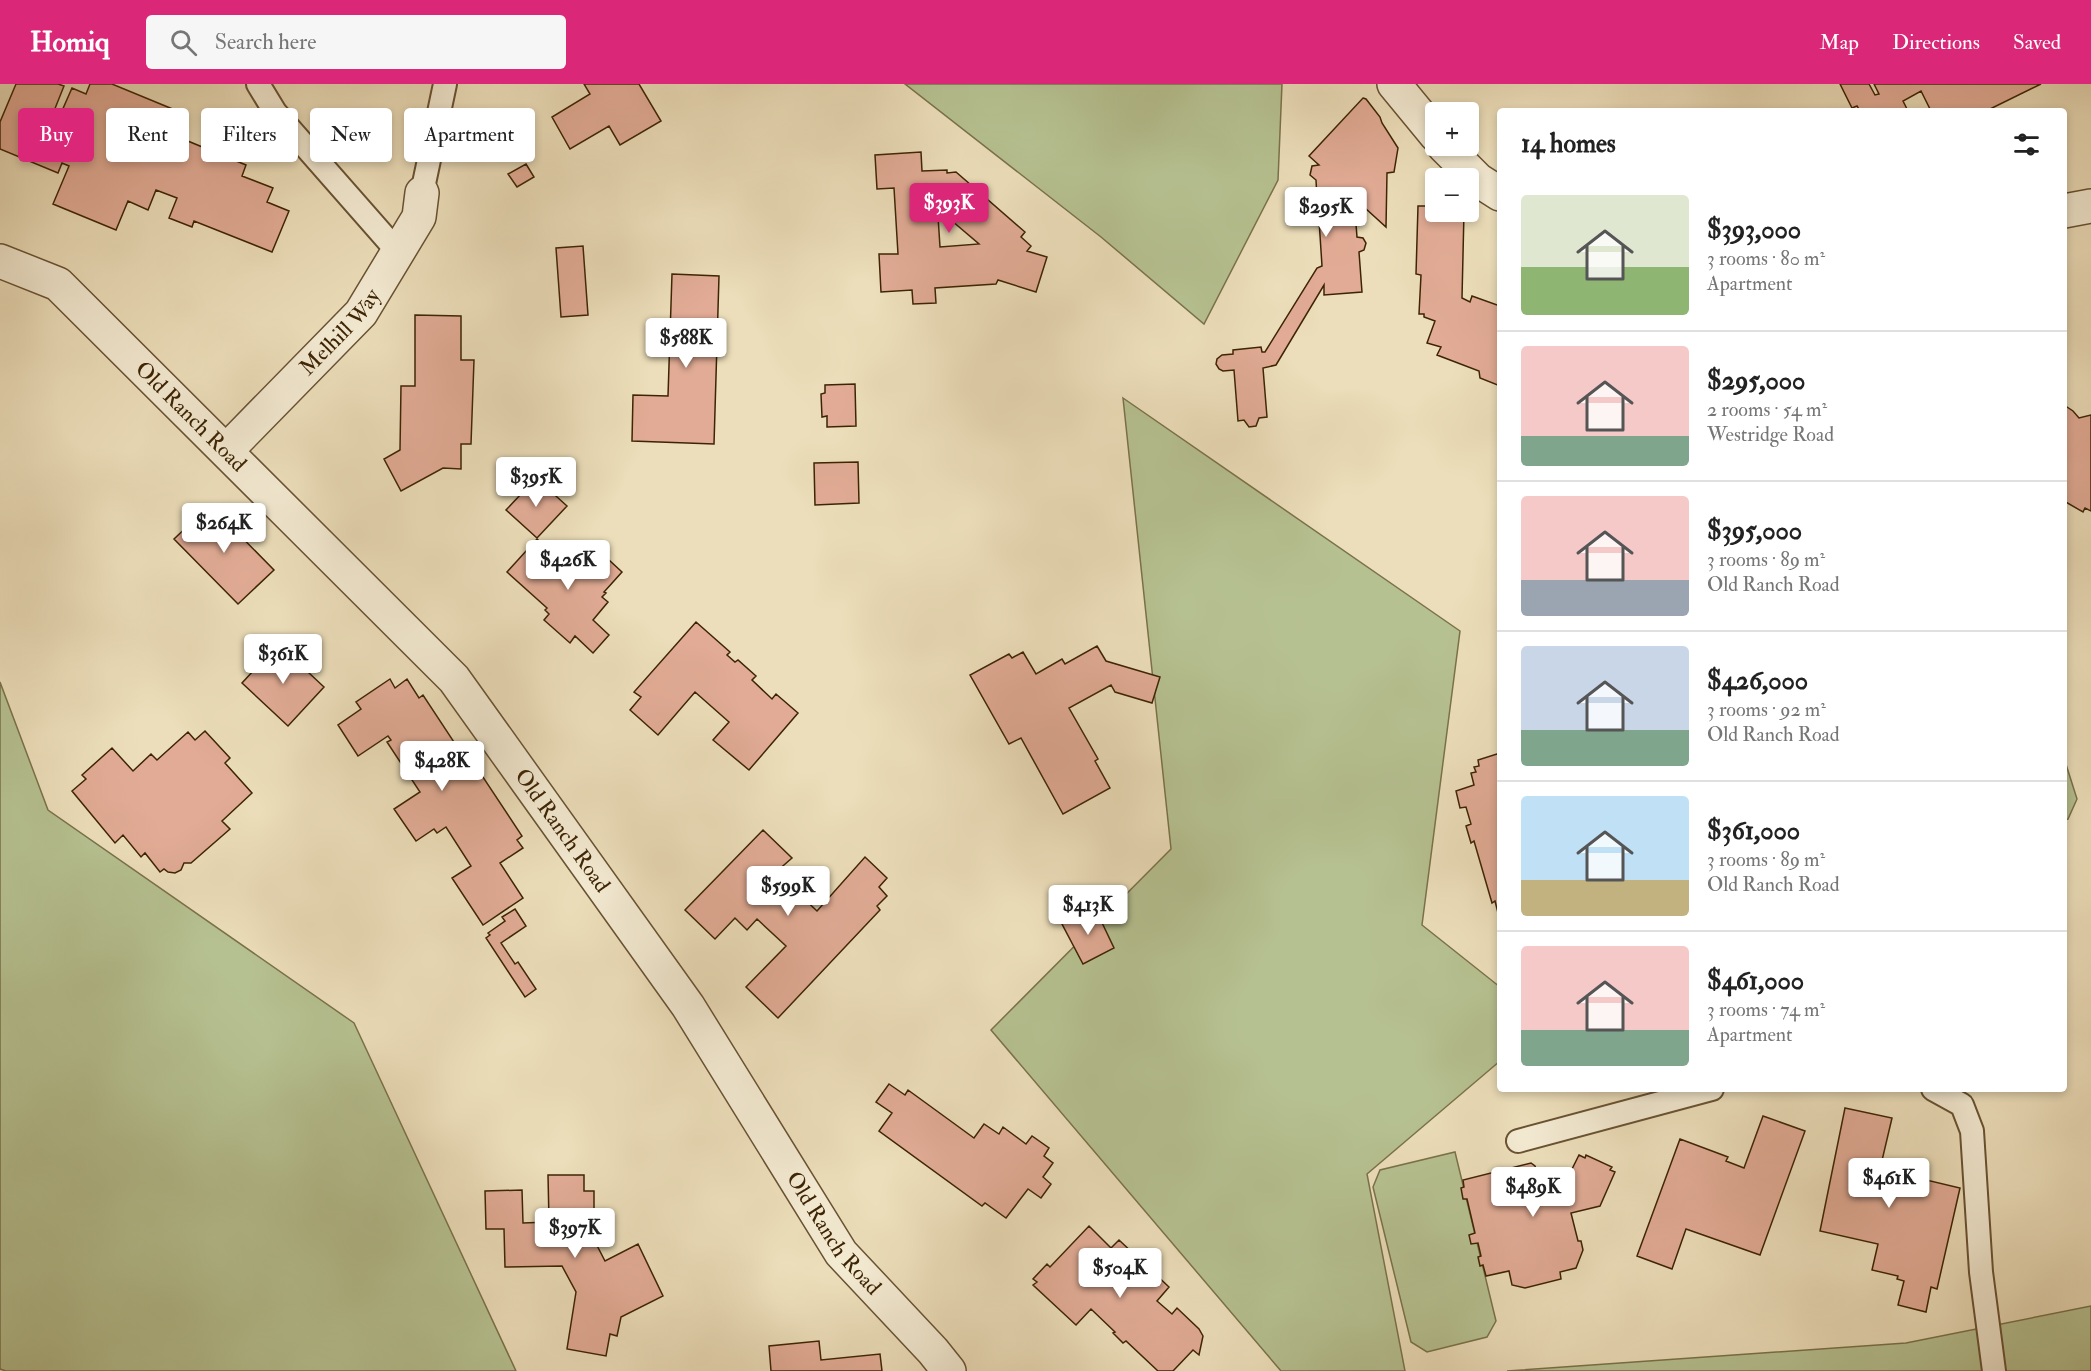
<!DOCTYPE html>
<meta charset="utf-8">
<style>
:root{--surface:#fff;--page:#f6f6f6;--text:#222;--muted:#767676;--line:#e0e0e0;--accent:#db2777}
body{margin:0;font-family:"IM FELL Double Pica",serif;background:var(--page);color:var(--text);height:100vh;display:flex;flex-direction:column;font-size:22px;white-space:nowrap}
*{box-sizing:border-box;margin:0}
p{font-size:20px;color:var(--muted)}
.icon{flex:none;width:33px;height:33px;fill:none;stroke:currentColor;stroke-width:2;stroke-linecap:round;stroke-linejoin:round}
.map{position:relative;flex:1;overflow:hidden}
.panel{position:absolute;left:1497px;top:24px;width:570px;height:984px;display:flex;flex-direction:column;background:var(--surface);border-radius:6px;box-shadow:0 3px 9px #0003}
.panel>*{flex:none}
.guide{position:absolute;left:18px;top:24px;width:570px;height:54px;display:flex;gap:12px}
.controls{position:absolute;left:1425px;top:18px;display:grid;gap:12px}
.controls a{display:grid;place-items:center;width:54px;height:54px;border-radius:6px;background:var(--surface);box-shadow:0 3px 9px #0003;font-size:30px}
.price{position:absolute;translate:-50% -51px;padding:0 14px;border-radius:6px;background:#fff;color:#222;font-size:20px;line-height:39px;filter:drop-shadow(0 2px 3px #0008)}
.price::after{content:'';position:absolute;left:50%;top:36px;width:18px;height:14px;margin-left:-9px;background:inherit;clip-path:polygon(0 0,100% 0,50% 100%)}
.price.active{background:var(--accent);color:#fff}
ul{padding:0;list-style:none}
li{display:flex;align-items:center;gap:18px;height:150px;padding:0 24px}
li+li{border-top:2px solid var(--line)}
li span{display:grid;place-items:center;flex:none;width:168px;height:120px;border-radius:6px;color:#555}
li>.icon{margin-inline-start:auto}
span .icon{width:72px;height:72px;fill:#fffc;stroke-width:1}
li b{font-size:26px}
h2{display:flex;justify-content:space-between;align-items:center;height:72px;padding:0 24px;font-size:26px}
.chip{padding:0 21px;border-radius:6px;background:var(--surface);box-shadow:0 3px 9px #0003;font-size:21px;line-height:54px}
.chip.active{background:var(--accent);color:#fff}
header{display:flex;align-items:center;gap:36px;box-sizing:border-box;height:84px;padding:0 30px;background:var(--accent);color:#fff}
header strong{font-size:28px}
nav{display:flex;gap:33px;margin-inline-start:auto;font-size:21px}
.search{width:420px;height:54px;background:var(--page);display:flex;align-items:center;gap:15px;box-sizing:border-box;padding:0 21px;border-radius:6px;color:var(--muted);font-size:22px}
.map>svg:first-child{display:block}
.green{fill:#b6c191;stroke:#7a724a;stroke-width:1.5}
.building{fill:#e1ab95;stroke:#3d2404;stroke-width:1.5;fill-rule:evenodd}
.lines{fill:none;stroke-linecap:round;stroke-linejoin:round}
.service-casing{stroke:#695232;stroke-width:26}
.minor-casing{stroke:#695232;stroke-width:36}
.service{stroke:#f3ead2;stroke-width:22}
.minor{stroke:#f3ead2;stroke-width:33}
.labels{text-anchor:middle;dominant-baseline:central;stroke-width:4.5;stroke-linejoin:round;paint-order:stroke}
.street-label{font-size:22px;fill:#3d2404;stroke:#f3ead2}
</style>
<header>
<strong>Homiq</strong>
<div class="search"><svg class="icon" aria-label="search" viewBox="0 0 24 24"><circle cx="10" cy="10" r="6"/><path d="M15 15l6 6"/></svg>Search here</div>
<nav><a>Map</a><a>Directions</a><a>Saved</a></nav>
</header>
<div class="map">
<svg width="2091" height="1287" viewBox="0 0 2091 1287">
<rect width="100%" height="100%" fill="#ecdeba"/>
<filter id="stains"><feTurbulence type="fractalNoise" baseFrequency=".00333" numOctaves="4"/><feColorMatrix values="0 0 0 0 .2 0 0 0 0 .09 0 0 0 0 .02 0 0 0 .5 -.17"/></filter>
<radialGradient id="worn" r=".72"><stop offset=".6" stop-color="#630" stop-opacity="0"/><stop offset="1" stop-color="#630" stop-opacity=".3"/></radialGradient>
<!-- green -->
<path class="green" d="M905,0H1282L1278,96L1204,240L1101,153Z
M1123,314L1460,547L1422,841L1500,903V977L1367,1090L1405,1287H1281L991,946L1171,765Z
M0,598L48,726L354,939L516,1287H6L0,1285Z
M2064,674L2077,715L2068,735L2064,736Z
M1455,1068L1496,1237L1487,1253L1427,1268L1411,1258L1373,1103L1380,1086Z
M2091,1222V1287H1507L1906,1259Z"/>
<!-- building -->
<path class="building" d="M16,0H58L64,2L54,27L61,29L72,4L86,10L90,0H112L175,26L166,48L246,81L242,92L273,104L267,118L289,127L272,168L194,137L192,143L169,134L177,114L156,106L148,126L128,117L116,146L53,120L69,82L62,79L58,89L0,65V38Z
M584,0H639L661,37L620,61L609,42L570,65L552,33L590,10Z
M1840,0H1869L1875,11L1879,10L1874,0H2041L1990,25V27H1931L1921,7L1903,17L1908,27H1860L1857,22L1852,24Z
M1363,14L1366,15L1380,33L1382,39L1398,64L1394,88L1387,89L1386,143L1354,114L1357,153L1363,154L1366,159L1364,166L1359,168L1362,208L1324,211V201L1276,281L1263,284L1267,333L1259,334L1256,342L1249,343L1244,336L1238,337L1234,286L1223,287L1219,285L1216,280L1217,275L1222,271L1233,270V266L1261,263L1262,268H1265L1317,184L1322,182L1319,136L1302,135L1298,126L1300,118L1304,116L1317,115L1316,96L1310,91L1312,82L1319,81L1309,72Z
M921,68L922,87L947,86V89L956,88L1025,148L1021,153L1031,162L1027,167L1047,173L1036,208L998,196L996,200L935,204L936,219L913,220L912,206L881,208L879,170H898L894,104L877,105L875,71ZM945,131L979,160L940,163L938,132Z
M526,80L534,93L517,103L508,90Z
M1418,122H1436V128H1464L1462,214L1470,218L1472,212L1500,222V302L1480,294L1479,287L1437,271L1441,263L1427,259L1435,237L1424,233V230H1419L1421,191L1416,190Z
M583,162L588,231L561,233L556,164Z
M672,190L719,192L714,360L632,357L633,311L668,312Z
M415,231L461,232V276H474L471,360H461V385L443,384L401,407L384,375L400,366L401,302H415Z
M855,300L856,342L827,343V332L822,333L821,310L825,309V301Z
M2064,321L2073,327L2079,334L2091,331V427L2085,424L2083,428L2064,417Z
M858,378L859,419L815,421L814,379Z
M536,394L567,422L537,454L506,426Z
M210,421L274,486L238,520L174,455Z
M537,455L574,488L596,464L622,488L604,508L606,509L602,513L608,518L593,536L609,551L593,569L575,552L570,559L544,536L549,530L545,526L547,524L507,488Z
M696,538L730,568L727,571L735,578L738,576L756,592L752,596L772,615L776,610L798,629L749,686L713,656L729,638L695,608L658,651L630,626L641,613L634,608Z
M278,560L324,603L288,642L242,599Z
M1097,562L1106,577L1160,593L1152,619L1115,608L1111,601L1069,624L1098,675L1095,677L1110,704L1063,730L1021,654L1009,660L970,591L1009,570L1012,574L1023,568L1036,590L1062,575L1065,580Z
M390,595L395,604L407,595L419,614L423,611L475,690L479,687L522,752L517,756L523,764L500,779L523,814L483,841L452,794L471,782L446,743L437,749L434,745L416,757L394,725L420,708L387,658L391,656L388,652L358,672L338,641L361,625L356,618Z
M205,647L230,674L225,679L252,709L222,737L230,745L191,779H184L181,786L175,789L168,788L164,785L160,788L145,769L141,773L123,751L115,759L72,707L86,695L82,691L112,664L133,687L151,670L157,676L188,648L195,656Z
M1500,669V828L1498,829L1495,817L1492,819L1474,757L1471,759L1466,742L1471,740L1466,723L1460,724L1456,707L1474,701L1471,689L1476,688L1474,683L1479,682L1478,676Z
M763,746L792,774L776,788L817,827L865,773L887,794L879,803L887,812L877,822L880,826L778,934L746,903L786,862L757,835L747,846L735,834L715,855L685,826Z
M1095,824L1114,864L1083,880L1062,840Z
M515,825L526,842L501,859L515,880L518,878L536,905L525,913L486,854L490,851L488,849L505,837L502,833Z
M889,1000L905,1011L908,1006L974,1054L984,1040L999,1050L1003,1043L1026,1060L1032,1052L1049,1064L1044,1072L1053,1079L1043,1093L1051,1100L1041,1114L1028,1105L1006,1134L985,1119L982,1122L879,1047L892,1029L876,1018Z
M1845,1024L1892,1034L1880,1085L1960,1104L1937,1205L1931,1203L1926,1228L1898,1221L1904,1197L1897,1195L1898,1192L1872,1186L1878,1160L1820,1147Z
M1763,1032L1805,1047L1760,1171L1686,1145L1672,1185L1637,1172L1680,1055L1728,1073L1726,1077L1744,1084Z
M1579,1071L1585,1074L1586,1071L1612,1083L1610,1086L1615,1088L1600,1122L1571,1129L1578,1157H1581L1583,1166L1576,1184L1560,1188L1561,1195L1525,1204L1512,1201L1509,1187L1486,1192L1483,1181L1480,1182L1478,1173L1481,1172L1478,1159L1471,1160L1469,1151L1475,1149L1467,1115H1463L1461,1104L1464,1103L1463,1096L1531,1079L1535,1082L1538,1092L1571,1087Z
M548,1091H584V1107H594V1129L588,1128V1144L605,1177L638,1160L663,1212L621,1233L617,1252L610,1250L606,1272L567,1265L576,1208L562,1182L505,1183L504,1145H486L485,1107L522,1106L523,1139L549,1138Z
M1089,1142L1111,1164L1119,1156L1169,1203L1157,1217L1172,1230L1177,1224L1199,1245L1203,1252L1199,1271L1193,1266L1173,1287H1158L1126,1257L1123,1259L1113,1249L1115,1248L1091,1225L1076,1241L1033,1201L1037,1198L1033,1195L1047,1180L1050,1183Z
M819,1257L821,1276L880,1270L882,1287H771L769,1262Z"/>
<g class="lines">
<!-- service casing -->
<g class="service-casing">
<path id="service" d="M258,0L275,28L398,168
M422,109L445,0
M1933,1005L1962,1021L1972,1047L1981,1188L1994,1287
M1518,1057L1712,1005"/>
</g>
<!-- minor casing -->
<g class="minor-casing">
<g id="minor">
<path d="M1394,0L1436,51"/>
<path d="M1444,62L1478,96L1500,110"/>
<path d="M2064,127L2091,122"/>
<path id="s1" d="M0,177L58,200L454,595L688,922L841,1169L933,1267L949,1287"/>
<path id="s2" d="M226,367L361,229L419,133L422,109"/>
</g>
</g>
<!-- service -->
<use href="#service" class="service"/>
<!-- minor -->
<use href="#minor" class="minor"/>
</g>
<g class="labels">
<!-- street labels -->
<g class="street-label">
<text stroke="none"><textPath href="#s2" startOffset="165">Melhill Way</textPath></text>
<text stroke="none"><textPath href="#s1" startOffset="250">Old Ranch Road</textPath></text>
<text stroke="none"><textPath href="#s1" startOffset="808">Old Ranch Road</textPath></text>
<text stroke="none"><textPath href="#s1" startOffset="1294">Old Ranch Road</textPath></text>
</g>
</g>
<rect width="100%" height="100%" filter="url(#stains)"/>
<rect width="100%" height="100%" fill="url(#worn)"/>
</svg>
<div class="controls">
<a>+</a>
<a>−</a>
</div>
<b class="price active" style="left:949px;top:150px">$393K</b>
<b class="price" style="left:1326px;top:154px">$295K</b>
<b class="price" style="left:686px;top:285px">$588K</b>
<b class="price" style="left:536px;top:424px">$395K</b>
<b class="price" style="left:224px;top:470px">$264K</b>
<b class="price" style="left:568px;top:507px">$426K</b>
<b class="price" style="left:283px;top:601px">$361K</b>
<b class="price" style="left:442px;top:708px">$428K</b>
<b class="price" style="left:788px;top:833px">$599K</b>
<b class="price" style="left:1088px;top:852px">$413K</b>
<b class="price" style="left:1889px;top:1125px">$461K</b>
<b class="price" style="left:1533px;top:1134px">$489K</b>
<b class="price" style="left:575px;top:1175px">$397K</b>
<b class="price" style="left:1120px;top:1215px">$504K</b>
<div class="guide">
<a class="chip active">Buy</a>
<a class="chip">Rent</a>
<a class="chip">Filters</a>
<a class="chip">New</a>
<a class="chip">Apartment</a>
</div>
<section class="panel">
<h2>14 homes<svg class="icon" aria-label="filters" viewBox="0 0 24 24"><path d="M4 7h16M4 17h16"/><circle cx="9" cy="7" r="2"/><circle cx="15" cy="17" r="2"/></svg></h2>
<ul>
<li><span style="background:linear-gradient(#dfe7d0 60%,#8fb573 0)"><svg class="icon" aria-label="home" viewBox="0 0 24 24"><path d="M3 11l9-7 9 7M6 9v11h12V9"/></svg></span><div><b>$393,000</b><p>3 rooms · 80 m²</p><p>Apartment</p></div></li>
<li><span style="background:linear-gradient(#f6c9c9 75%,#7fa58c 0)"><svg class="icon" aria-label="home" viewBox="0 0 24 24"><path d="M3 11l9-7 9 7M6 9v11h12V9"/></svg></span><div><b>$295,000</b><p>2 rooms · 54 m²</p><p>Westridge Road</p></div></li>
<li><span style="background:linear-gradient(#f6c9c9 70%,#9aa5b1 0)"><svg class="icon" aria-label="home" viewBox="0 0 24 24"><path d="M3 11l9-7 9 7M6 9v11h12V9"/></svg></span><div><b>$395,000</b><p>3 rooms · 89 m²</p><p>Old Ranch Road</p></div></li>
<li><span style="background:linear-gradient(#c9d6e8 70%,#7fa58c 0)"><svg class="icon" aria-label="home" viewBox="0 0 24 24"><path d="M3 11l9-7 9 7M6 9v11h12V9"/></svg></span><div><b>$426,000</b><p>3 rooms · 92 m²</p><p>Old Ranch Road</p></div></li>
<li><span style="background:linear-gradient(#bfe0f5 70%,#c2b280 0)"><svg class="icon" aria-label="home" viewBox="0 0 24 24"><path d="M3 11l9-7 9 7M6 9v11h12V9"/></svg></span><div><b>$361,000</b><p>3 rooms · 89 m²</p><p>Old Ranch Road</p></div></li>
<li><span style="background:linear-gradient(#f6c9c9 70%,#7fa58c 0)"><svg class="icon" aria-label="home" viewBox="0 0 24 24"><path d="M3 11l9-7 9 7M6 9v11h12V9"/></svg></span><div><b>$461,000</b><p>3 rooms · 74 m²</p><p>Apartment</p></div></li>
</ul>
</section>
</div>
